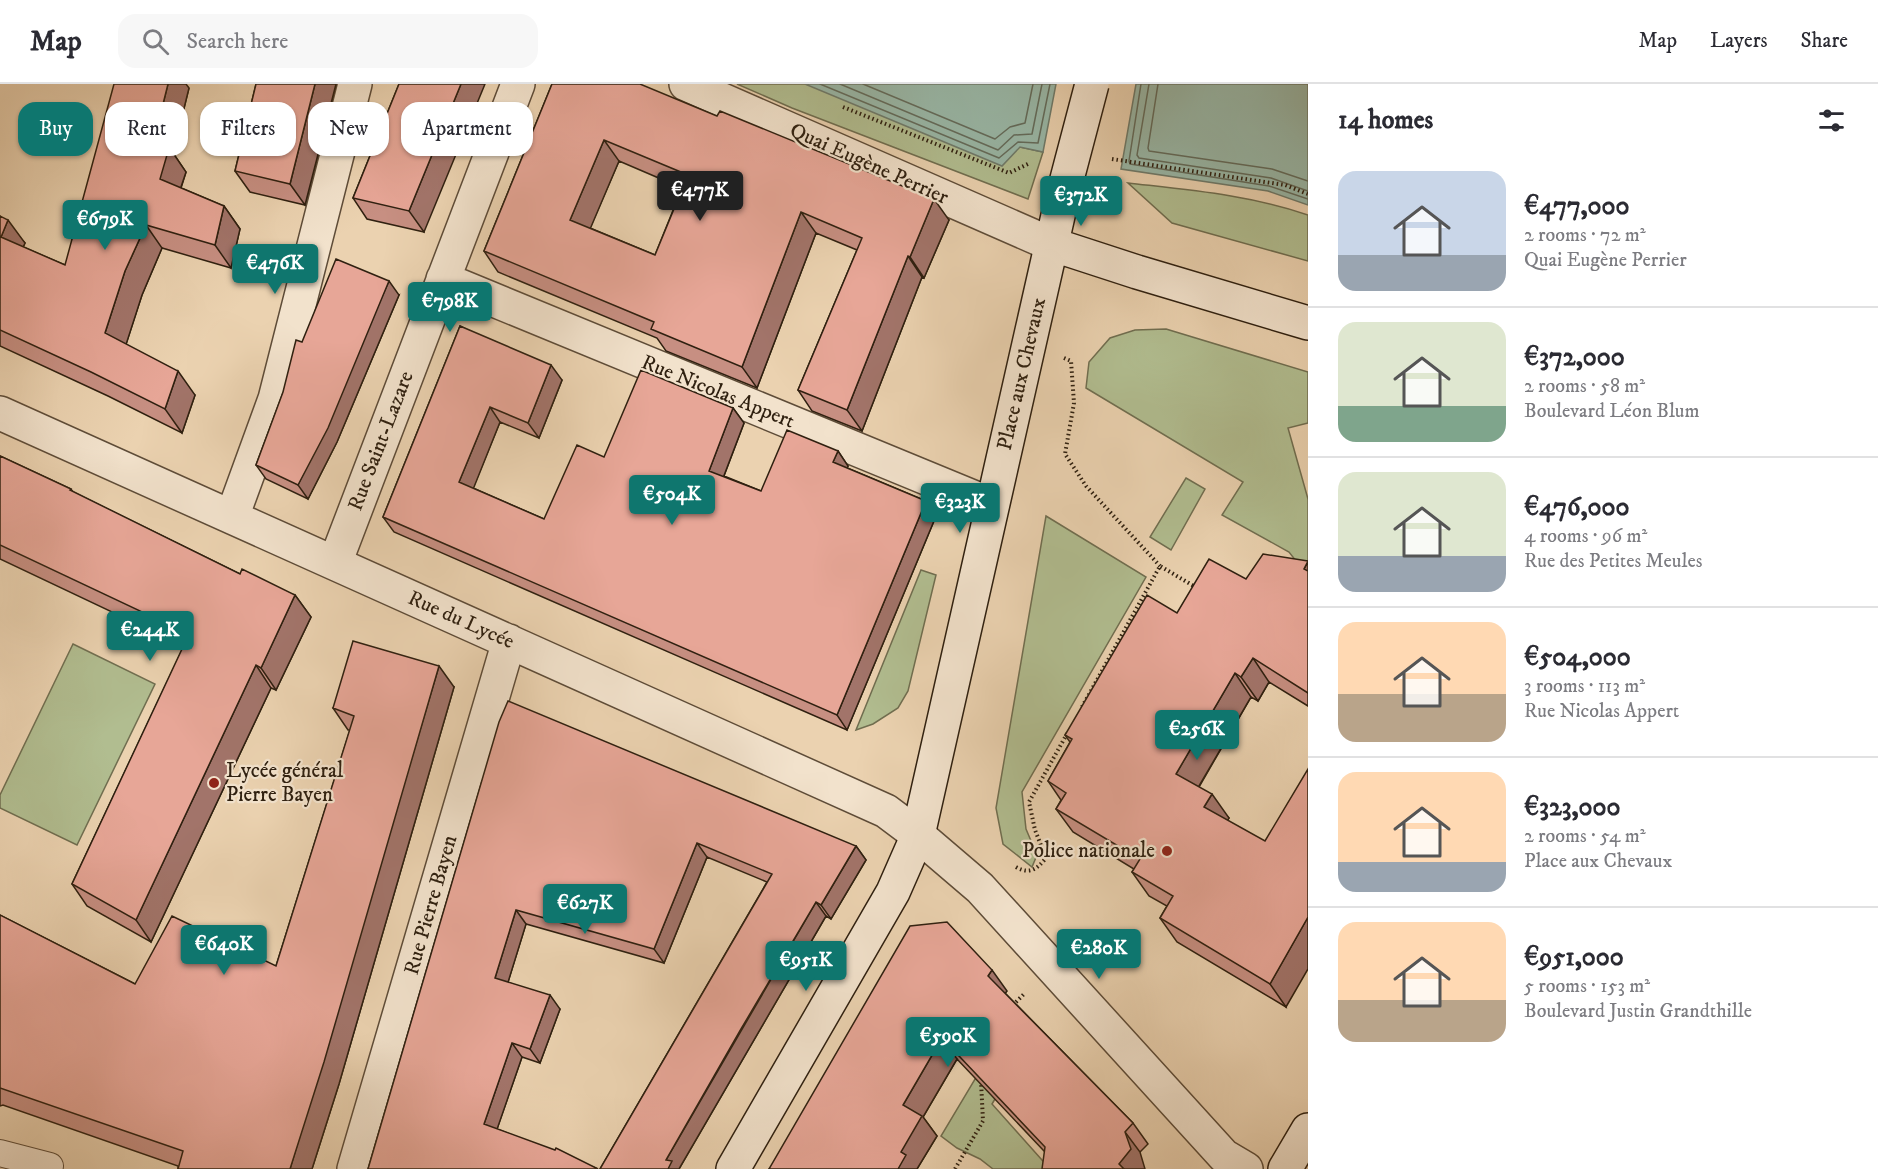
<!DOCTYPE html>
<meta charset="utf-8">
<style>
:root{--surface:#fff;--page:#f7f7f7;--text:#2b2b33;--muted:#7c7c81;--line:#e1e1e2;--accent:#0f766e}
body{margin:0;font-family:"IM FELL DW Pica",serif;background:var(--page);color:var(--text);height:100vh;display:flex;flex-direction:column;font-size:22px;white-space:nowrap}
*{box-sizing:border-box;margin:0}
p{font-size:20px;color:var(--muted)}
.icon{flex:none;width:33px;height:33px;fill:none;stroke:currentColor;stroke-width:2;stroke-linecap:round;stroke-linejoin:round}
.map{position:relative;flex:1;overflow:hidden}
.details{display:flex;flex-direction:column;background:var(--surface);width:570px}
.details>*{flex:none}
.top-card{position:absolute;left:18px;top:18px;width:570px;height:54px;display:flex;gap:12px}
.price{position:absolute;translate:-50% -51px;padding:0 14px;border-radius:6px;background:var(--accent);color:#fff;font-size:20px;line-height:39px;filter:drop-shadow(0 2px 3px #0008)}
.price::after{content:'';position:absolute;left:50%;top:36px;width:18px;height:14px;margin-left:-9px;background:inherit;clip-path:polygon(0 0,100% 0,50% 100%)}
.price.active{background:#222;color:#fff}
ul{padding:0;list-style:none}
li{display:flex;align-items:center;gap:18px;height:150px;padding:0 30px}
li+li{border-top:2px solid var(--line)}
li span{display:grid;place-items:center;flex:none;width:168px;height:120px;border-radius:18px;color:#555}
li>.icon{margin-inline-start:auto}
span .icon{width:72px;height:72px;fill:#fffc;stroke-width:1}
li b{font-size:26px}
h2{display:flex;justify-content:space-between;align-items:center;height:72px;padding:0 30px;font-size:26px}
.tag{padding:0 21px;border-radius:18px;background:var(--surface);box-shadow:0 2px 4px #0004;font-size:21px;line-height:54px}
.tag.active{background:var(--accent);color:#fff}
header{display:flex;align-items:center;gap:36px;box-sizing:border-box;height:84px;padding:0 30px;background:var(--surface);border-bottom:2px solid var(--line)}
header strong{font-size:28px}
nav{display:flex;gap:33px;margin-inline-start:auto;font-size:21px}
.search{width:420px;height:54px;background:var(--page);display:flex;align-items:center;gap:15px;box-sizing:border-box;padding:0 21px;border-radius:18px;color:var(--muted);font-size:22px}
main{display:flex;flex:1;min-height:0}
.map>svg:first-child{display:block}
.green{fill:#b1bd90;stroke:#706e50;stroke-width:1.5}
.water{fill:#99b8a8;stroke:#6f7b6b;stroke-width:1.5}
.lines{fill:none;stroke-linecap:round;stroke-linejoin:round}
.shore{stroke:#646c5c;stroke-width:1.5}
.service-casing{stroke:#5e4c38;stroke-width:28}
.minor-casing{stroke:#5e4c38;stroke-width:36}
.secondary-casing{stroke:#2f2010;stroke-width:36}
.path{stroke:#2f2010;stroke-width:4;stroke-dasharray:1.5 3;stroke-linecap:butt}
.service{stroke:#f2e2cc;stroke-width:26}
.minor{stroke:#f2e2cc;stroke-width:33}
.secondary{stroke:#f2e2cc;stroke-width:33}
.secondary-bridge-casing{stroke:#2f2010;stroke-width:36;stroke-linecap:butt}
.secondary-bridge{stroke:#f2e2cc;stroke-width:33}
.wall{fill:#c78f82;stroke:#2f2010;stroke-width:1.5;fill-rule:evenodd}
.shaded-wall{fill:#a2746a;stroke:#2f2010;stroke-width:1.5}
.building{fill:#e7a697;stroke:#2f2010;stroke-width:1.5;fill-rule:evenodd}
.poi-dot{fill:#8f2418;stroke:#f2e2cc;stroke-width:2}
.labels{text-anchor:middle;dominant-baseline:central;stroke-width:4.5;stroke-linejoin:round;paint-order:stroke}
.street-label{font-size:21px;fill:#2f2010;stroke:#f2e2cc}
.poi-label{font-size:21px;fill:#2f2010;stroke:#f2e2cc;text-anchor:start}
</style>
<header>
<strong>Map</strong>
<div class="search"><svg class="icon" aria-label="search" viewBox="0 0 24 24"><circle cx="10" cy="10" r="6"/><path d="M15 15l6 6"/></svg>Search here</div>
<nav><a>Map</a><a>Layers</a><a>Share</a></nav>
</header>
<main>
<div class="map">
<svg width="1308" height="1085" viewBox="0 0 1308 1085">
<rect width="100%" height="100%" fill="#ebd2b0"/>
<filter id="stains"><feTurbulence type="fractalNoise" baseFrequency=".00333" numOctaves="4"/><feColorMatrix values="0 0 0 0 .2 0 0 0 0 .09 0 0 0 0 .02 0 0 0 .5 -.17"/></filter>
<radialGradient id="worn" r=".72"><stop offset=".6" stop-color="#630" stop-opacity="0"/><stop offset="1" stop-color="#630" stop-opacity=".3"/></radialGradient>
<!-- green -->
<path class="green" d="M737,0H806L1020,63L1043,68L1028,115L792,24Z
M1128,99C1189,106 1250,111 1308,131V177L1172,139Z
M1166,245L1308,288V339L1288,344L1308,415V492L1289,468L1222,431L1243,398L1086,304L1089,278L1110,254L1135,246Z
M1186,394L1205,405L1171,466L1150,453Z
M1046,432L1146,493L1022,708L1026,745L1037,771L1032,783L1003,760L996,724Z
M921,486L936,491L908,607L898,624L873,640L856,646Z
M73,560L155,600L77,761L0,724V711Z
M984,980L1007,995L992,1020L1050,1085H993L980,1075L957,1064L941,1052Z"/>
<!-- water -->
<path class="water" d="M805,0H1056L1043,68L1020,63L1002,82Z
M1136,0H1308V121L1268,107L1121,85Z"/>
<g class="lines">
<!-- shore -->
<path class="shore" d="M820,0L999,74L1018,58L1038,59L1050,0
M840,0L998,66L1014,51L1032,50L1042,0
M863,0L995,55L1010,43L1025,39L1033,0
M1141,0L1129,77L1130,80L1269,102L1308,115
M1149,0L1137,71L1139,74L1271,94L1308,107
M1158,0L1148,64L1149,67L1272,85L1308,97"/>
<!-- service casing -->
<g class="service-casing">
<path id="service" d="M0,1069L50,1082"/>
</g>
<!-- minor casing -->
<g class="minor-casing">
<path id="minor" d="M686,0L1051,160
M443,195L992,421
M0,329L886,727L918,751L980,804L1224,1072L1246,1085
M232,433L275,315L355,0
M335,479L518,0
M354,1085L509,557"/>
</g>
<!-- secondary casing -->
<g class="secondary-casing">
<path id="secondary" d="M1051,160L1137,188L1308,239
M733,1085L893,808L918,751L1062,114
M1285,1085L1308,1046"/>
</g>
<!-- path -->
<path class="path" d="M843,23L1009,89L1030,79
M1112,75L1285,101L1308,110
M1064,274L1071,277L1074,319L1065,370L1086,402L1160,482
M1082,623L1160,482L1197,504
M1016,783C1030,791 1037,785 1046,774L1035,746L1029,718L1068,648
M1016,918L1024,910
M955,1085L983,1037L981,997"/>
<!-- service -->
<use href="#service" class="service"/>
<!-- minor -->
<use href="#minor" class="minor"/>
<!-- secondary -->
<use href="#secondary" class="secondary"/>
<!-- secondary-bridge casing -->
<g class="secondary-bridge-casing">
<path id="secondary-bridge" d="M1062,114L1092,0"/>
</g>
<!-- secondary-bridge -->
<use href="#secondary-bridge" class="secondary-bridge"/>
</g>
<!-- wall -->
<path class="wall" d="M256,0H336L305,121L250,108L235,87Z
M399,0L424,148L367,135L353,114Z
M552,0L949,136L924,194L922,193L862,347L812,327L798,306L857,166L816,149L757,304L666,267L657,254L498,188L484,167ZM619,77L682,104L655,171L590,144Z
M189,4L173,69L186,88L181,104L224,122L240,145L231,184L162,164L142,211L126,260L195,311L182,349L108,312L0,262V132L25,159L23,163L65,181Z
M399,211L337,358L308,415L266,395L256,381L302,258Z
M460,242L562,296L539,354L500,338L473,404L544,435L604,373L733,324L744,339L724,392L761,407L838,367L848,382L847,384L926,417L936,432L847,646L394,448L383,433Z
M0,372L71,405L73,408L240,490L295,511L311,533L276,606L271,604L151,858L87,822L72,800L184,562L0,475Z
M1308,477V622L1269,598L1258,617L1251,613L1199,703L1229,734L1227,736L1286,923L1177,858L1160,834L1167,822L1149,812L1132,788L1134,785L1073,748L1056,725L1061,716L1048,697L1070,658L1065,651L1177,529L1246,495Z
M454,603L339,1000L312,1085H178V1082L3,1021L0,1022V831L135,900L276,882L350,646H348L333,624Z
M482,697L856,762L866,776L831,835L826,832L679,1085H600L767,798L707,773L664,879L526,840L508,898L560,925L540,979L522,973L497,1045L598,1085H368Z
M1007,907L1005,909L1133,1039L1148,1060L1140,1068L1044,1067L957,975L923,1033L937,1052L917,1085H769Z"/>
<!-- shaded-wall -->
<path class="shaded-wall" d="M168,0H186L189,4L173,69L186,88L176,118L160,95L153,60Z
M315,0H336L305,121L290,100Z
M461,0H485L424,148L409,127Z
M604,56L619,77L585,157L570,136Z
M934,115L949,136L924,194L910,173Z
M224,122L240,145L231,184L215,161Z
M801,128L816,149L757,304L742,283Z
M8,136L25,159L17,177L1,153Z
M146,141L162,164L142,211L122,273L105,249L125,187Z
M908,172L922,193L862,347L847,326Z
M389,197L399,211L337,358L308,415L298,401Z
M551,281L562,296L539,354L528,339Z
M178,287L195,311L182,349L165,325Z
M490,323L500,338L470,413L459,398Z
M733,324L744,339L720,402L709,387Z
M838,367L848,382L844,393L833,378Z
M926,417L936,432L847,646L837,631Z
M1308,478V491L1304,485Z
M295,511L311,533L276,606L261,584Z
M1253,574L1269,598L1258,617L1241,593Z
M256,581L271,604L151,858L136,836Z
M439,582L454,603L339,1000L312,1085H290Z
M1235,589L1251,613L1192,714L1176,690Z
M1212,710L1229,734L1221,747L1204,723Z
M697,759L707,773L664,879L654,865Z
M856,762L866,776L831,835L821,821Z
M816,818L826,832L679,1085H668L666,1076Z
M516,826L526,840L505,908L495,894Z
M1308,833V885L1286,923L1270,900Z
M992,886L1007,907L1002,913L988,892Z
M550,911L560,925L540,979L530,965Z
M942,954L957,975L923,1033L937,1052L917,1085H898L901,1068L903,1021Z
M512,959L522,973L494,1054L484,1040Z
M1125,1048L1140,1068L1145,1085H1123L1119,1080Z"/>
<!-- building -->
<path class="building" d="M114,0H168L153,60L169,64L160,95L224,122L215,161L146,141L125,187L105,249L178,287L165,325L91,288L0,246V132L8,136L1,153L65,181Z
M256,0H315L290,100L235,87Z
M399,0H461L409,127L353,114Z
M552,0H640L717,32L720,27L934,115L910,173L908,172L847,326L798,306L862,154L801,128L742,283L651,245L654,238L484,167ZM604,56L688,91L655,171L570,136Z
M336,175L389,197L328,344L298,401L256,381L283,308L296,256L302,258Z
M460,242L551,281L528,339L490,323L459,398L544,435L577,361L604,373L641,286L733,324L709,387L761,407L787,346L838,367L833,378L926,417L837,631L383,433Z
M0,372L71,405L70,406L240,490L242,485L295,511L261,584L256,581L136,836L72,800L189,550L0,461Z
M1263,470L1308,477L1304,485L1308,487V609L1253,574L1241,593L1235,589L1176,690L1212,710L1204,723L1265,757L1308,685V833L1270,900L1160,834L1173,812L1132,788L1140,775L1056,725L1066,709L1048,697L1072,655L1065,651L1147,511L1177,529L1209,475L1246,495Z
M353,557L439,582L324,978L290,1085H178L183,1067L0,1004V831L135,900L172,832L276,882L354,632L333,624Z
M508,617L856,762L821,821L816,818L741,945L666,1076L672,1077L668,1085H600L772,790L697,759L654,865L516,826L495,894L550,911L530,965L512,959L484,1040L555,1066L556,1064L598,1085H368L499,638Z
M947,838L992,886L988,892L1133,1039L1125,1048L1131,1065L1119,1080L1124,1085H1042L1045,1063L942,954L903,1021L922,1032L901,1068L906,1071L898,1085H769L910,842Z"/>
<!-- markers -->
<g class="poi-dot">
<circle cx="214" cy="699" r="6"/>
<circle cx="1167" cy="767" r="6"/>
</g>
<g class="labels">
<!-- street labels -->
<g class="street-label">
<text transform="translate(869 80) rotate(24)">Quai Eugène Perrier</text>
<text transform="translate(1022 290) rotate(-77)">Place aux Chevaux</text>
<text transform="translate(718 308) rotate(22)">Rue Nicolas Appert</text>
<text transform="translate(381 357) rotate(-69)">Rue Saint-Lazare</text>
<text transform="translate(461 536) rotate(24)">Rue du Lycée</text>
<text transform="translate(431 821) rotate(-74)">Rue Pierre Bayen</text>
</g>
<!-- poi labels -->
<g class="poi-label">
<text x="226" y="687">Lycée général<tspan x="226" dy="24">Pierre Bayen</tspan></text>
<text x="1155" y="767" text-anchor="end">Police nationale</text>
</g>
</g>
<rect width="100%" height="100%" filter="url(#stains)"/>
<rect width="100%" height="100%" fill="url(#worn)"/>
</svg>
<b class="price active" style="left:700px;top:138px">€477K</b>
<b class="price" style="left:1081px;top:143px">€372K</b>
<b class="price" style="left:105px;top:167px">€679K</b>
<b class="price" style="left:275px;top:211px">€476K</b>
<b class="price" style="left:450px;top:249px">€798K</b>
<b class="price" style="left:672px;top:442px">€504K</b>
<b class="price" style="left:960px;top:450px">€323K</b>
<b class="price" style="left:150px;top:578px">€244K</b>
<b class="price" style="left:1197px;top:677px">€256K</b>
<b class="price" style="left:585px;top:851px">€627K</b>
<b class="price" style="left:224px;top:892px">€640K</b>
<b class="price" style="left:1099px;top:896px">€280K</b>
<b class="price" style="left:806px;top:908px">€951K</b>
<b class="price" style="left:948px;top:984px">€590K</b>
<div class="top-card">
<a class="tag active">Buy</a>
<a class="tag">Rent</a>
<a class="tag">Filters</a>
<a class="tag">New</a>
<a class="tag">Apartment</a>
</div>
</div>
<section class="details">
<h2>14 homes<svg class="icon" aria-label="filters" viewBox="0 0 24 24"><path d="M4 7h16M4 17h16"/><circle cx="9" cy="7" r="2"/><circle cx="15" cy="17" r="2"/></svg></h2>
<ul>
<li><span style="background:linear-gradient(#c9d6e8 70%,#9aa5b1 0)"><svg class="icon" aria-label="home" viewBox="0 0 24 24"><path d="M3 11l9-7 9 7M6 9v11h12V9"/></svg></span><div><b>€477,000</b><p>2 rooms · 72 m²</p><p>Quai Eugène Perrier</p></div></li>
<li><span style="background:linear-gradient(#dfe7d0 70%,#7fa58c 0)"><svg class="icon" aria-label="home" viewBox="0 0 24 24"><path d="M3 11l9-7 9 7M6 9v11h12V9"/></svg></span><div><b>€372,000</b><p>2 rooms · 58 m²</p><p>Boulevard Léon Blum</p></div></li>
<li><span style="background:linear-gradient(#dfe7d0 70%,#9aa5b1 0)"><svg class="icon" aria-label="home" viewBox="0 0 24 24"><path d="M3 11l9-7 9 7M6 9v11h12V9"/></svg></span><div><b>€476,000</b><p>4 rooms · 96 m²</p><p>Rue des Petites Meules</p></div></li>
<li><span style="background:linear-gradient(#ffd9b3 60%,#b9a48a 0)"><svg class="icon" aria-label="home" viewBox="0 0 24 24"><path d="M3 11l9-7 9 7M6 9v11h12V9"/></svg></span><div><b>€504,000</b><p>3 rooms · 113 m²</p><p>Rue Nicolas Appert</p></div></li>
<li><span style="background:linear-gradient(#ffd9b3 75%,#9aa5b1 0)"><svg class="icon" aria-label="home" viewBox="0 0 24 24"><path d="M3 11l9-7 9 7M6 9v11h12V9"/></svg></span><div><b>€323,000</b><p>2 rooms · 54 m²</p><p>Place aux Chevaux</p></div></li>
<li><span style="background:linear-gradient(#ffd9b3 65%,#b9a48a 0)"><svg class="icon" aria-label="home" viewBox="0 0 24 24"><path d="M3 11l9-7 9 7M6 9v11h12V9"/></svg></span><div><b>€951,000</b><p>5 rooms · 153 m²</p><p>Boulevard Justin Grandthille</p></div></li>
</ul>
</section>
</main>
